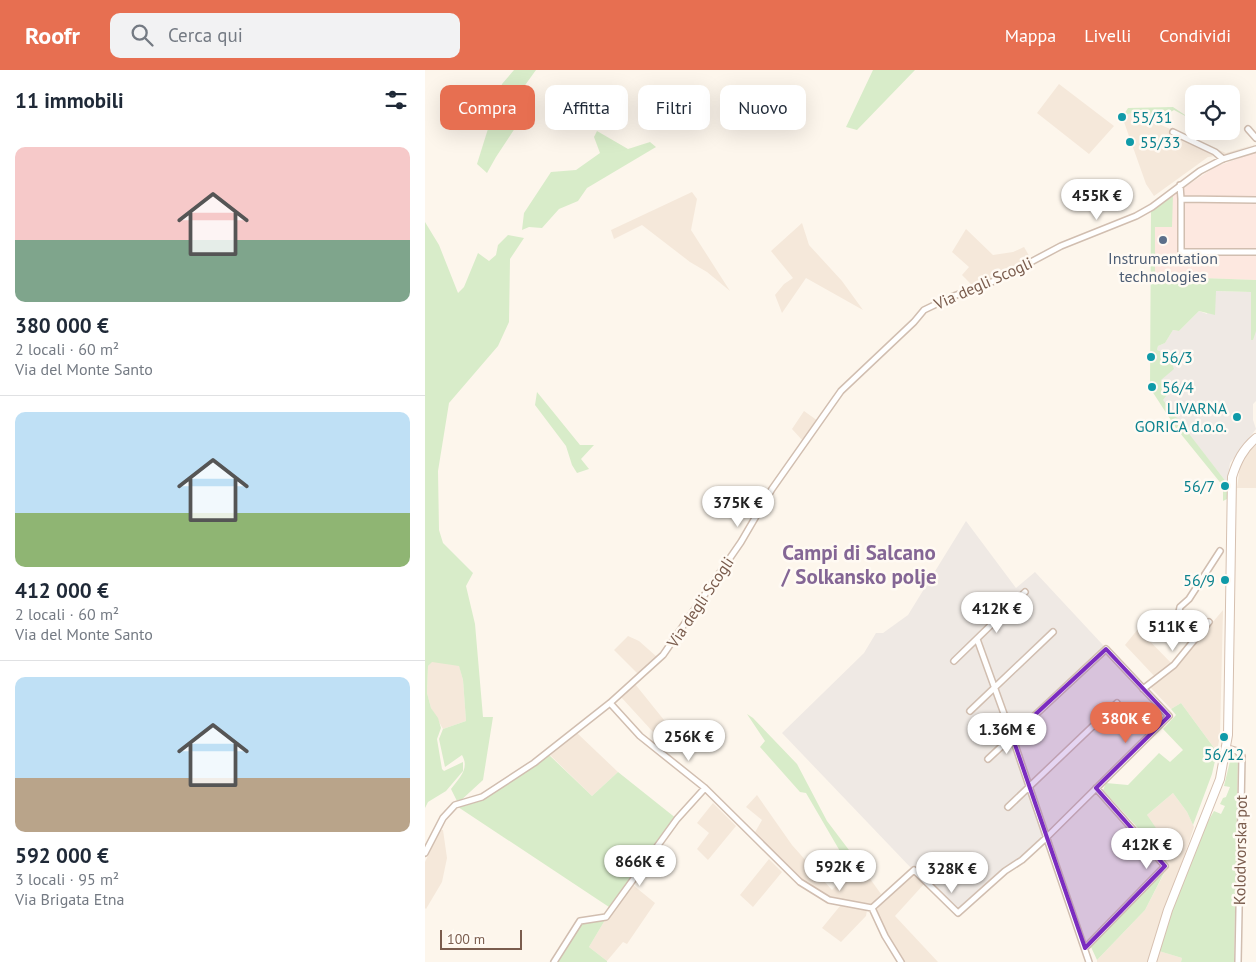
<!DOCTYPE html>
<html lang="it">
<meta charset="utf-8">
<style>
:root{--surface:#fff;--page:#f2f2f3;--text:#1f2937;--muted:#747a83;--line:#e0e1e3;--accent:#e76f51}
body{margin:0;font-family:"PT Sans",sans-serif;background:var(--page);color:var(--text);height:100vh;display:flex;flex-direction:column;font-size:19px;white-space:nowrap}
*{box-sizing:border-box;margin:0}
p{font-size:16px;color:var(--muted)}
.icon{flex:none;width:28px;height:28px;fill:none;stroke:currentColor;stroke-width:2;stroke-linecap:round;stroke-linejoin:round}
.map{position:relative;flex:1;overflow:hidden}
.panel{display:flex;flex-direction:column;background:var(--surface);width:425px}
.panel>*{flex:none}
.guide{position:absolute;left:15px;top:15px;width:475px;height:45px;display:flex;gap:10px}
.fabs{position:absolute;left:760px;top:15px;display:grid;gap:10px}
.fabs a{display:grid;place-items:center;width:55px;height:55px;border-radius:10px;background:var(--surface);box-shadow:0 5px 20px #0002;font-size:25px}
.scale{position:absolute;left:15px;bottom:12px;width:82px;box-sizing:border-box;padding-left:5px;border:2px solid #7a5c4d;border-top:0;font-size:14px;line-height:18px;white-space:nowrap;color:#7a5c4d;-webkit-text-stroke:4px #fffaf3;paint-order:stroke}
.price{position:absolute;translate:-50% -42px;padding:0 11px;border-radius:18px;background:#fff;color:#222;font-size:16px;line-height:32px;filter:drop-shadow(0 1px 2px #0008)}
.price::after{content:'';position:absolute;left:50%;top:30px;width:15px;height:11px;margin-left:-8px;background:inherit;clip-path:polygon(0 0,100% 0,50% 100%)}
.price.active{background:var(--accent);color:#fff}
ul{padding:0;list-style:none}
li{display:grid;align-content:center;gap:10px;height:265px;padding:0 15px}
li+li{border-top:1px solid var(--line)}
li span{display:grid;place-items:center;height:155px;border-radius:10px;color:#555}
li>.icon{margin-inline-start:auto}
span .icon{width:90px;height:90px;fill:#fffc;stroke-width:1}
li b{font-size:21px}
h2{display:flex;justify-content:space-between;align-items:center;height:60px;padding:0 15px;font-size:21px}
.chip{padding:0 18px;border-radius:10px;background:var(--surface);box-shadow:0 5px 20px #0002;font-size:18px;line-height:45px}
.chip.active{background:var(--accent);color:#fff}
header{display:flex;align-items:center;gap:30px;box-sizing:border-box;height:70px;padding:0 25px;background:var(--accent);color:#fff}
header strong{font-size:24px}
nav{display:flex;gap:28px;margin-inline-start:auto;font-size:18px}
.search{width:350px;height:45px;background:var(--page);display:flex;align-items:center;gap:12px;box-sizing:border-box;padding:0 18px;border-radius:10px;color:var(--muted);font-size:19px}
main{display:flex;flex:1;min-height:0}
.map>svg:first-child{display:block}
.residential{fill:#f5e8da}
.commercial{fill:#fde8e0}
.industrial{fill:#efe9e4}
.green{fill:#d8ecc9}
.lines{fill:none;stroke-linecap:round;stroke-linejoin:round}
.minor-casing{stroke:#d1beb0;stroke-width:8}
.secondary-casing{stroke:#d6c0b0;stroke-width:10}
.minor{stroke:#fff;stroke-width:5}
.secondary{stroke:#fff;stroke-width:8}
.marked{fill:#7b2cbf;fill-opacity:0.2;stroke:#7b2cbf;stroke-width:4;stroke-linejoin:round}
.culture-dot{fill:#0f9aa8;stroke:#fffaf3;stroke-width:2}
.service-dot{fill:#5c6f8a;stroke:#fffaf3;stroke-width:2}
.labels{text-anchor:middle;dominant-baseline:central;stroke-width:5;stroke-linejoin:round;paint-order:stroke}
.culture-label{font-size:16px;fill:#0d838f;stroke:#fffaf3;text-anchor:start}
.service-label{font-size:16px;fill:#4e5e75;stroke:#fffaf3}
.street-label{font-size:16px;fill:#7a5c4d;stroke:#fffaf3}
.district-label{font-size:21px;font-weight:bold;fill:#846695;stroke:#fffaf3}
</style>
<header>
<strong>Roofr</strong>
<div class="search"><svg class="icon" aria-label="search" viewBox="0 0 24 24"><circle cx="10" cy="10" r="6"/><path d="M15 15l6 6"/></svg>Cerca qui</div>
<nav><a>Mappa</a><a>Livelli</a><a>Condividi</a></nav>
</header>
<main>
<section class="panel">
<h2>11 immobili<svg class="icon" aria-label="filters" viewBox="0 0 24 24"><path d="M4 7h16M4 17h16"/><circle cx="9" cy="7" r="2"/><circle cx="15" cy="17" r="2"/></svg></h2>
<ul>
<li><span style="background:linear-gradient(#f6c9c9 60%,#7fa58c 0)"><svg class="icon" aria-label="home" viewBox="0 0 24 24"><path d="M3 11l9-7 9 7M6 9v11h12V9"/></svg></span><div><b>380 000 €</b><p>2 locali · 60 m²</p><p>Via del Monte Santo</p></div></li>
<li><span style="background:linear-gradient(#bfe0f5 65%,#8fb573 0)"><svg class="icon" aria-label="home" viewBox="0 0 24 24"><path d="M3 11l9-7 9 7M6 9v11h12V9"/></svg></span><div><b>412 000 €</b><p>2 locali · 60 m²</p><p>Via del Monte Santo</p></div></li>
<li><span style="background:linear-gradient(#bfe0f5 65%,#b9a48a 0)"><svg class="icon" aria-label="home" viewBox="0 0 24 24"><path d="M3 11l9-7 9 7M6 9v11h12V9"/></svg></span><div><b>592 000 €</b><p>3 locali · 95 m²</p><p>Via Brigata Etna</p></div></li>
</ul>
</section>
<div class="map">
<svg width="831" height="892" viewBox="0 0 831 892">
<rect width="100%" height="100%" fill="#fdf6ec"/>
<!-- residential -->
<path class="residential" d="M634,14L689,56L664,84L612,43Z
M717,41L725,43L736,55L801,83L831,74L803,84L783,87L729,126L721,114L699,52L703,44Z
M267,122L272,129L266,160L305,221L282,202L265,192L217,155L189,169L186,160Z
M377,153L384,175L417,211L438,240L381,208L357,243L350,225L359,214L368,208L346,181Z
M541,159L568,185L588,182L599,177L606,189L571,208L549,217L537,205L544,197L527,182Z
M379,341L393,351L378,371L367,359Z
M831,375V418H812L815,396L822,384Z
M798,540L795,665L792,682L756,633L746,639L725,617L733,610L700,575L713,559L750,597Z
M203,566L214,571L232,587L213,604L189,580Z
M7,591L34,595L38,610L41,651L18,659L6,638L2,623L3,596Z
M210,614L239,650L228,662L196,627Z
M152,663L193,702L167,726L125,685Z
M748,723L762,742L769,757L728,879L757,888L756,892H672V890L720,840L744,794L722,768L731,758L721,746Z
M332,725L367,775L407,820L433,792L456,824L446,834L402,827L377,810L329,764L337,750L321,737Z
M288,733L311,756L283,790L272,779L284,763L272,753Z
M15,760H18L22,788L17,812L1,839L0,838V792Z
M344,789L357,802L328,837L315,825Z
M489,804L499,814L470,846L513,892H480L463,865L451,840Z
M208,815L230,833L202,874L198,872L182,891L164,877L180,850Z
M415,836L442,840L441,846L416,872L397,858Z"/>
<!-- commercial -->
<path class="commercial" d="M831,82V210L777,208L750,211L730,209V137L790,97Z"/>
<!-- industrial -->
<path class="industrial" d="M790,221L826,222L831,259V331L828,334V350L831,359L805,393L802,413L737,330L736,310L746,292L744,284L732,280L733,276L740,273L748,260L754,261L774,241L782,244Z
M541,451L591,518L610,502L744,646L671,718L740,796L660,878L621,767L533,843L487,799L357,663L439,583L451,563H458L483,545Z"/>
<!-- green -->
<path class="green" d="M89,0H111L98,18L106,34L71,87L62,103L52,94L77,14Z
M448,0H490L432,60L421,57Z
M748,37L766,49L749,40L731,51L725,43L717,41L703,44L699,52L696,49L703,38Z
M172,61L203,79L225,72L231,77L162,118L153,131L134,139L117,158L104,157L97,160L99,143L126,102L151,100L175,83L169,67Z
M748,125L747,157H730V209L750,211L777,208L831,210V261L828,270H826V222L791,221L790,245L774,241L754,261L748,260L740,273L733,276L732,280L744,284L749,299L736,310L744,322L738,330L802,413V429L798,431V416L751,358L725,318L726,139Z
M0,152L14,175L33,223L39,217L53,183L64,191L71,185L73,175L83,165L99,168L85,189L84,252L73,276L24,333L13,401L14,460L18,473L48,503L41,516L50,554L58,647H68L58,710L33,733L26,719C34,708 45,699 37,685L20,697L14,669L18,659L41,651L38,610L34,596L7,592L3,596L2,623L6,638L13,648L16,658L12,669L17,699L19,701L38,692V701L21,721L3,732L0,738Z
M112,322L155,375H169L156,389L164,399L152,403L147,395L141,376L110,335Z
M756,633L792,682L787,704L768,755L762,742L748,723L722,745L731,758L722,768L678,720L681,713L703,715L734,683L745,692L758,680L738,659L751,645L746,639Z
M322,644L328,648L372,694L402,751L433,792L426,800L381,723L375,722L335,677L340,671Z
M122,683L167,726L193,702L252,749L187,839L30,735L57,727Z
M810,685L813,688L809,892H756L757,888L734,881L754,820L778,760L789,741L796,744L800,736L795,734L798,728L801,727L805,717L799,716L806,687Z
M740,801L720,840L672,890L666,877Z
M180,850L164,877L182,891V892H132L157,854Z"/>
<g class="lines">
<!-- minor casing -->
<g class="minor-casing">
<path id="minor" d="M823,59L831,68
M748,62L790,82L798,89
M755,115L756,129L831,130
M756,129V182H831
M552,569L587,666L664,892
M768,571L757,555L753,546L755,537L764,529L795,481
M529,591L600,522
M718,619L749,595L784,552
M185,633L215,666L280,718L375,812L404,830L447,838L460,866L476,892
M545,641L628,562
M802,678L812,681L817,686L813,892
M583,737L692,633
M0,783L18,748L30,735L57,727L109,693L185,633L238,585L316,472L347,419L416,321L489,252L499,240L526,227L572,210L636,176L711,146L727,137L775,101L798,89L831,79
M447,838L489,800L533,843L580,801L597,790L622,767L744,646L681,579L563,689
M660,878L740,796L671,718
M129,892L155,851L181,847L252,749L280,718"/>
</g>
<!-- secondary casing -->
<g class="secondary-casing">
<path id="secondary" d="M727,892L743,840L795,709L803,665L807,407C812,391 818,379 831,368"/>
</g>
<!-- minor -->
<use href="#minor" class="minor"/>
<!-- secondary -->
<use href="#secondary" class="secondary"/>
</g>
<!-- marked area -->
<path class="marked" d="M681,579L744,646L671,718L740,796L660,878L587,666Z"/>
<!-- markers -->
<g class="culture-dot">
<circle cx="697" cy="47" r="5"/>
<circle cx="705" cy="72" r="5"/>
<circle cx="726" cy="287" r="5"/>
<circle cx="727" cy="317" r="5"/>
<circle cx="812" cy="347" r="5"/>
<circle cx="800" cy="416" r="5"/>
<circle cx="800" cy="510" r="5"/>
<circle cx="799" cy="667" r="5"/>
</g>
<circle class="service-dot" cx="738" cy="170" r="5"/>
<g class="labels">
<!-- culture labels -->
<g class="culture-label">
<text x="707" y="47">55/31</text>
<text x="715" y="72">55/33</text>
<text x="736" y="287">56/3</text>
<text x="737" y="317">56/4</text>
<text x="802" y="338" text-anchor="end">LIVARNA<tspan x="802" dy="18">GORICA d.o.o.</tspan></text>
<text x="790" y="416" text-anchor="end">56/7</text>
<text x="790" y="510" text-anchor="end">56/9</text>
<text x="799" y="684" text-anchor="middle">56/12</text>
</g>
<!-- service labels -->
<g class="service-label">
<text x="738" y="188">Instrumentation<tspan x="738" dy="18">technologies</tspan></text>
</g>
<!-- street labels -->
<g class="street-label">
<text transform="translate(558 213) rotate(-24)">Via degli Scogli</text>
<text transform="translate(275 532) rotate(-56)">Via degli Scogli</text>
<text transform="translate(815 780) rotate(-89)">Kolodvorska pot</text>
</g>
<!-- district labels -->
<g class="district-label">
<text x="434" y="482">Campi di Salcano<tspan x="434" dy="24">/ Solkansko polje</tspan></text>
</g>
</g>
</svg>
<div class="fabs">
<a><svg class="icon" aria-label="locate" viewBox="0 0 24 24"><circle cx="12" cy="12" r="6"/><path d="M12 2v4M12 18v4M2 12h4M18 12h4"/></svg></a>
</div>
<div class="scale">100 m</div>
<b class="price" style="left:672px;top:151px">455K €</b>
<b class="price" style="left:313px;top:458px">375K €</b>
<b class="price" style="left:572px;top:564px">412K €</b>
<b class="price" style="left:748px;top:582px">511K €</b>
<b class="price active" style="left:701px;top:674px">380K €</b>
<b class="price" style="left:582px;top:685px">1.36M €</b>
<b class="price" style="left:264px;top:692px">256K €</b>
<b class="price" style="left:722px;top:800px">412K €</b>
<b class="price" style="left:215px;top:817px">866K €</b>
<b class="price" style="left:415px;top:822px">592K €</b>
<b class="price" style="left:527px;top:824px">328K €</b>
<div class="guide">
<a class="chip active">Compra</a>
<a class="chip">Affitta</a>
<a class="chip">Filtri</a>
<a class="chip">Nuovo</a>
</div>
</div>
</main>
